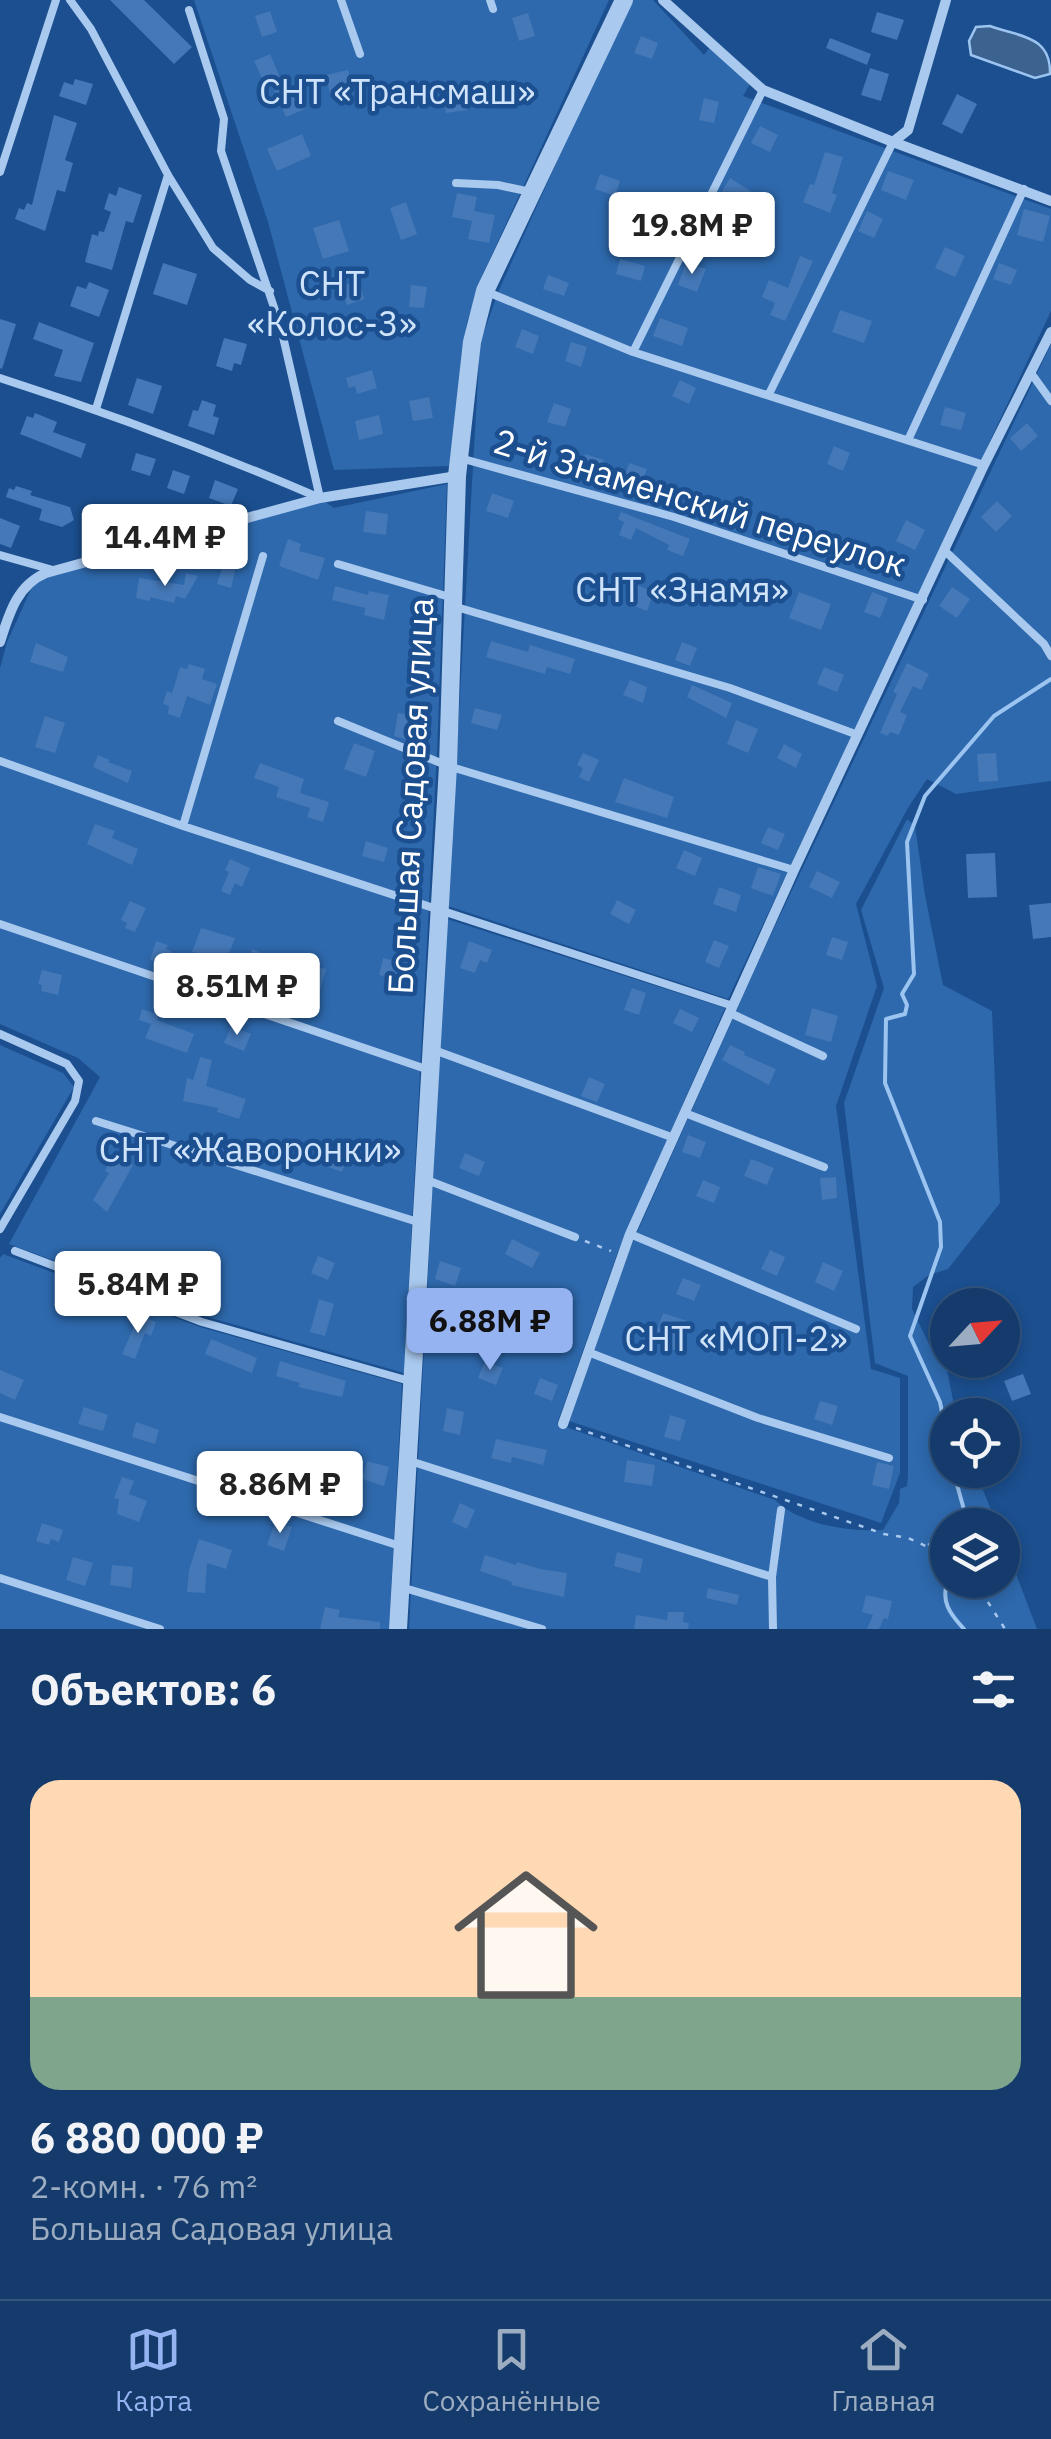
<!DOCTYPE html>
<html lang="ru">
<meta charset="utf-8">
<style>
:root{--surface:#143b6b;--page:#1d4271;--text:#f1f3f6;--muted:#9dadc1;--line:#33557e;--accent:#95b2f1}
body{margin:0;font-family:"IBM Plex Sans",sans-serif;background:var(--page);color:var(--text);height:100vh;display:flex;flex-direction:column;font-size:38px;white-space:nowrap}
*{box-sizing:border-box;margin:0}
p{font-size:32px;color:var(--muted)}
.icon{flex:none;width:55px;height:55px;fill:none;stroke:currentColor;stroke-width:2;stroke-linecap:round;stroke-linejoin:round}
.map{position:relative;height:1629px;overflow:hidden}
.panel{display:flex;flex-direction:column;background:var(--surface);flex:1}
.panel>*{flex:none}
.needle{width:65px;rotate:64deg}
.tools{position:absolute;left:930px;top:1288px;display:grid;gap:20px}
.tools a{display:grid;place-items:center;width:90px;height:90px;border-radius:50%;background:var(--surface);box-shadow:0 5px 15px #0003,0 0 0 2px var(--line);font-size:50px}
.price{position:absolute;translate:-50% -85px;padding:0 22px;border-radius:10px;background:#fff;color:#222;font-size:32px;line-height:65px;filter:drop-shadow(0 2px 5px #0008)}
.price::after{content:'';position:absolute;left:50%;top:60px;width:30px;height:22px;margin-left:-15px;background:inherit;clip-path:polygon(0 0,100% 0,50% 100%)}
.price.active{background:var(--accent);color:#111}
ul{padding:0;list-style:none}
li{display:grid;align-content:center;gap:20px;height:530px;padding:0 30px}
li+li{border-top:2px solid var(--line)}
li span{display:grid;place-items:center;height:310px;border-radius:30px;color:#555}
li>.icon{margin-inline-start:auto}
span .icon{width:180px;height:180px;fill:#fffc;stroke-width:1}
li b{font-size:42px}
h2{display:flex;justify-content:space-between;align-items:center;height:120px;padding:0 30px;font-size:42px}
.tabs{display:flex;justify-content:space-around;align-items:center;height:140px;border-top:2px solid var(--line);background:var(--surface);font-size:28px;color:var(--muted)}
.tabs a{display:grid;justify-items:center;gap:5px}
.tabs .active{color:var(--accent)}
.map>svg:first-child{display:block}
.green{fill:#2e69ad}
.water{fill:#3c6290;stroke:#9cc4f0;stroke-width:2.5}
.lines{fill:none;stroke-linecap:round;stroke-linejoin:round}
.stream{stroke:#9cc4f0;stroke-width:4}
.building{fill:#4478b7}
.path{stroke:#a9c9ee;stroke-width:2.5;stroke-dasharray:5 8;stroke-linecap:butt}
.service{stroke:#a9c9ee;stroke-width:8}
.minor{stroke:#a9c9ee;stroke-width:10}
.tertiary{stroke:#a9c9ee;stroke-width:18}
.labels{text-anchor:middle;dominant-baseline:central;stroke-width:9;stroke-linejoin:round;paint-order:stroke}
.park-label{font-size:35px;fill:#cfe3fa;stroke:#1b4f8f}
.street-label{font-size:35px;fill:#fff;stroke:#1b4f8f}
</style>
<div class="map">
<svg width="1051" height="1629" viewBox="0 0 1051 1629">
<rect width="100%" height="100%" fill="#1b4f8f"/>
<!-- green -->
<path class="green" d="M194,0H609L483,274L467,323L449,466L334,470L268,222Z
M630,0H653L704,55L710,47L750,84L743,96L1051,209V311L728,999L448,906L480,343L499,290Z
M1051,344V781L956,794L927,779L908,808L856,904L877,986L836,1106L871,1369L900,1378V1473L881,1523L569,1421L631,1246L758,962Z
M447,484L437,752L404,1373L204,1316L9,1244L100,1077L78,1058L0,1024V668L7,642L37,576L320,498L334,508Z
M907,819L915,826L925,895L943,985L992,1011L1000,1203L948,1269L929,1275L913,1287L912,1309L930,1346L945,1360L956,1415H948V1470H975L997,1525H948V1580H1002L1003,1540L1037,1629H409L447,919L725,1008L617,1254L557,1424L775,1500C801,1525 849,1532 883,1530L899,1503L900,1489L907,1486L908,1476V1376L875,1363L844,1103L884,988L861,910Z
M0,1045L63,1073L74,1087L0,1214Z
M3,1254L200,1327L402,1384L389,1629H0V1258Z"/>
<!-- water -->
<path class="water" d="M990,26C1021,37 1051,36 1050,74L1035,78L971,55L969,41L976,27Z"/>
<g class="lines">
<!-- stream -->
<path class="stream" d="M948,1442L940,1402L910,1336L941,1247L940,1222L885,1083L886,1019L905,1014L907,1005L902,994L914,974L907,842L925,796L994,716L1051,679
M953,1470L966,1517L965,1525
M948,1580C940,1601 950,1614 964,1629"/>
</g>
<!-- building -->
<path class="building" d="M110,0H144L192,47L174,64Z
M270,11L277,32L262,37L255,16Z
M877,12L904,20L897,40L871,32Z
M528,13L535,36L519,41L512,18Z
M641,36L658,43L652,59L634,53Z
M830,38L871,54L867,65L826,48Z
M270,54L288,96L298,92L305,109L286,117L271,82L265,85L254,61Z
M870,68L889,74L881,101L861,95Z
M348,70L352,88L330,94L326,75Z
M75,79L93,84L86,105L59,96L64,82L73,85Z
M465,93L467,110L446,113L444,96Z
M957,94L977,104L962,134L942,124Z
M704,98L719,102L714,123L699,120Z
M54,115L77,123L65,160L73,163L65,192L57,190L45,231L15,219L19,208L24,210L27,203L32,205Z
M760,126L778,135L770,152L751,143Z
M302,134L311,156L277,171L267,149Z
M825,152L843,157L832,193L837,195L830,213L803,202L810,184L814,185Z
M888,171L914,180L906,200L881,190Z
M600,174L620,181L615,196L595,189Z
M730,178L752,192L744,204L722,191Z
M119,187L142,195L133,223L126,221L112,270L85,262L92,234L98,236L99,231L104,232L111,212L104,209L109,193L116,196Z
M457,193L477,197L474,211L495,215L489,243L468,239L472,221L452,217Z
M667,193L684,199L676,221L659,216Z
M406,202L417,234L401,240L390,208Z
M1024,209L1050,216L1043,242L1017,235Z
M867,211L883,219L874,238L858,231Z
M717,217L734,225L726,244L708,236Z
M339,220L349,251L323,259L313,228Z
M945,247L965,256L955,277L935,268Z
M800,256L813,261L785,321L770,315L775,303L762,297L769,280L788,288Z
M620,259L645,266L641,281L616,274Z
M686,262L706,269L697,292L678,285Z
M163,263L197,274L187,305L153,294Z
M999,263L1017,270L1011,285L993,279Z
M548,275L569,283L564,296L543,289Z
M359,281L364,299L347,305L341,286Z
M89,282L109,290L99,317L70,306L77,286L86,289Z
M411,285L427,287L424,308L409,307Z
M840,310L872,321L864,343L832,332Z
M660,318L688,328L682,346L653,336Z
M0,319L16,324L2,369L0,368Z
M39,322L94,343L81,382L54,376L63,350L33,339Z
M522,329L539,336L533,354L515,347Z
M224,338L247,344L241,365L234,363L232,371L216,366Z
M571,342L587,347L581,367L565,361Z
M372,370L377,388L357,394L355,386L349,388L346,378Z
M137,378L162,386L153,414L128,405Z
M680,380L696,388L689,404L672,396Z
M429,397L433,418L413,421L409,401Z
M202,400L216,405L213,416L219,418L214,435L188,426L193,410L198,411Z
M554,403L571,409L565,427L547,422Z
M945,407L966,413L961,430L940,425Z
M35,413L57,422L53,432L86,444L81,458L20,434L27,416L33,418Z
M379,415L383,434L359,440L355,421Z
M1027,423L1038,436L1021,451L1010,438Z
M834,446L850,453L843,471L827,464Z
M136,453L156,459L150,476L131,470Z
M585,454L604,460L597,479L579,473Z
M629,463L647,469L640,488L623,481Z
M173,470L190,476L184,494L167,488Z
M215,480L238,489L231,506L209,498Z
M16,486L32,491L30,495L70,507L74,520L62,527L39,520L42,509L6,497L9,488L14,490Z
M492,493L514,501L508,518L486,511Z
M997,501L1012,516L996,532L981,517Z
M366,511L388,514L386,535L363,532Z
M621,512L690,539L683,556L667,550L669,545L636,528L631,540L619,535L624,522L618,519Z
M0,518L20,526L11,548L0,544Z
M906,520L925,530L915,550L896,541Z
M288,539L301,544L299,551L325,558L318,580L279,566Z
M225,559L237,562L231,588L217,584Z
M186,573L198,576L185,599L176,596L174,603L150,597V601L136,598L139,578L184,585Z
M637,585L654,592L647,611L629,604Z
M335,586L368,595L369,591L389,595L384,620L364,615L365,608L332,600Z
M952,587L970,599L957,618L939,606Z
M799,592L831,604L821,630L789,618Z
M872,592L888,598L880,618L864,612Z
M491,641L528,652L530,645L575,659L570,674L547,667L545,674L486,657Z
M682,642L697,648L690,666L675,660Z
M36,643L68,657L63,672L30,662Z
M907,663L929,674L921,690L913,686L900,712L907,715L899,735L890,732L888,736L880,733L897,694L893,692Z
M189,664L205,669L202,679L217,684L210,705L187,696L180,718L168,714L169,706L163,704L167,691L172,693L180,667L187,669Z
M824,667L844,675L837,692L817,684Z
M630,680L647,687L643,703L623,695Z
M692,685L732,703L726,718L687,697Z
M475,708L502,715L497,730L471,723Z
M398,713L415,716L411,741L394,736Z
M45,716L65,723L55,753L35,747Z
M736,720L758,729L748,753L727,744Z
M354,743L375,751L366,777L344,769Z
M784,744L802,754L796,768L777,758Z
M583,753L599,760L589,782L579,777L583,768L577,765Z
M996,753L998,781L979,782L977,754Z
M98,755L110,760L108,762L132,771L128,783L93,767Z
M260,763L304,779L300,793L329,802L323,822L307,817L310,808L276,797L279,787L254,778Z
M624,778L674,797L667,818L615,802Z
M95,824L115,831L112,838L138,849L132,865L87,844Z
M768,827L785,834L778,850L761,843Z
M366,841L388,848L384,862L362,856Z
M684,850L702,858L695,876L676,868Z
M995,853L997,897L968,898L966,854Z
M230,859L250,868L242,887L235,883L230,895L221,891L229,872L225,870Z
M758,867L781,874L773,896L751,888Z
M817,871L840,882L832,898L809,887Z
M719,887L741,895L736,912L713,904Z
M617,900L636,910L629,924L610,914Z
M130,901L146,908L135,932L125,928L127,923L121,920Z
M1051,903V937L1033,939L1029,905Z
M201,928L235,938L226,961L192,952Z
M832,937L848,942L842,960L826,955Z
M714,940L729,946L719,968L705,962Z
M156,941L168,945L166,949L173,952L169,966L150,960Z
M469,941L492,950L487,963L480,960L475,973L460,968Z
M252,949L272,957L273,954L283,957L278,972L257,965L256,969L246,965Z
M383,958L401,962L397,979L379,975Z
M307,964L326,969L318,998L303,993Z
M42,970L62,975L58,995L41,991L42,985L38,984Z
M632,988L646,993L639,1015L624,1010Z
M812,1008L838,1016L831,1042L805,1035Z
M142,1009L159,1015L157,1020L194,1034L187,1053L145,1038L151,1024L139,1020Z
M680,1009L699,1018L692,1032L673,1023Z
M231,1026L251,1034L244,1051L224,1043Z
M730,1045L745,1052L744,1055L776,1069L769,1085L722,1060Z
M200,1057L212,1060L206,1086L246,1099L239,1119L217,1112L218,1108L183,1101L187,1078L193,1080Z
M589,1077L605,1084L597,1102L581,1096Z
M688,1135L706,1142L700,1158L682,1152Z
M336,1143L350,1148L342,1172L328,1167Z
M465,1153L485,1162L479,1176L459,1168Z
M112,1156L133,1165L107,1212L93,1200L109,1173L105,1171Z
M751,1159L774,1168L767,1185L744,1176Z
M836,1177L837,1198L822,1200L820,1178Z
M703,1180L720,1187L714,1203L696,1196Z
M512,1239L540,1253L532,1268L505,1254Z
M770,1250L785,1257L777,1276L761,1269Z
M318,1256L335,1263L328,1280L311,1273Z
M440,1261L461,1268L455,1286L435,1279Z
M823,1262L843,1271L834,1291L815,1282Z
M683,1278L701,1285L694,1301L676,1294Z
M519,1293L537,1300L530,1317L512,1310Z
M319,1299L334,1304L325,1336L310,1332Z
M663,1313L687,1321L677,1351L653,1343Z
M139,1315L156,1322L151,1336L145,1333L135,1359L122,1354Z
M211,1339L257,1358L252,1373L205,1354Z
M280,1361L346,1381L342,1397L298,1387L300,1383L276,1376Z
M485,1361L503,1368L496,1385L478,1378Z
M0,1370L24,1380L15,1400L0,1393Z
M1023,1374L1031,1394L1012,1401L1004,1381Z
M540,1378L558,1385L552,1401L534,1394Z
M820,1401L838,1406L832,1425L814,1419Z
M84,1407L108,1415L103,1431L78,1424Z
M447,1408L464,1412L460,1435L443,1431Z
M670,1415L686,1420L680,1441L664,1437Z
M136,1422L159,1430L155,1444L132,1437Z
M496,1439L547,1450L543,1465L512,1457L511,1463L491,1458Z
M627,1460L655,1465L652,1486L624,1482Z
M367,1461L389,1467L384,1486L362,1479Z
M877,1462L894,1466L889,1489L872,1485Z
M122,1477L134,1481L129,1494L147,1501L139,1522L117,1514L119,1499L114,1498Z
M460,1503L475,1510L467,1529L452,1522Z
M275,1522L292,1527L284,1551L267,1545Z
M42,1523L63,1530L59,1542L51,1539L49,1545L36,1541Z
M199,1539L232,1550L226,1569L207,1563L205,1593L187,1592L189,1570Z
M617,1552L643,1559L640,1573L614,1566Z
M485,1555L516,1565L517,1562L540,1569L567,1573L564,1597L511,1585L512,1582L480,1571Z
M73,1557L93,1563L85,1586L66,1580Z
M112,1565L133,1567L131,1588L110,1585Z
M708,1588L739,1595L737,1605L706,1598Z
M866,1595L892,1601L888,1619L884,1618L879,1629H867L873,1615L862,1612Z
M325,1607L340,1610L338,1617L380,1622V1629H320Z
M668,1612H684L683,1622L689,1623L688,1629H634L636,1615L667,1620Z"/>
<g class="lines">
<!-- path -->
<path class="path" d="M585,1241L611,1251
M576,1428L884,1534L908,1538L948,1556
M961,1525L966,1521
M928,1545L948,1533
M974,1580L1005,1629"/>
<!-- service -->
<path class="service" d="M70,0L91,29L168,175L213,248L250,280L270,291
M341,0L360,54
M490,0L493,9
M189,10L224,119L221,151L281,328L320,498
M0,172L56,0
M456,183L498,185L531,192
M485,291L633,352L984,465
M633,352L763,90
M1031,373L1051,401
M0,378C109,413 215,453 320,498
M769,394L893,142
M96,409L168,175
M909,438L1024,189
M460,458L674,517L923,600
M945,551L1044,644L1051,656
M0,555L53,570
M338,564L453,598
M453,606L730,688L858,735
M338,721L448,766L794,870
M0,761L183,826L733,1006
M183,826L263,556
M0,924L429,1070
M730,1013L823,1056
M0,1034L67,1064L79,1081L75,1101L0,1229
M434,1050L674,1138
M685,1113L824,1167
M96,1121L421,1223
M427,1180L575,1237
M630,1234L856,1329
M15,1251L202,1322L413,1382
M588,1352L758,1418L889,1458
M0,1417L400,1546
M410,1461L772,1577
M0,1578L160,1629
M401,1587L542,1629
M773,1629L772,1577L781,1510"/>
<!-- minor -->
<path class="minor" d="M663,0L763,90L893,142L908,130L946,0
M893,142L1051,201
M0,642C9,614 17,585 46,573L320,498L457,476
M563,1424L630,1234L794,870L984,465L1051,332"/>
<!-- tertiary -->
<path class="tertiary" d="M398,1629L448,766L457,476L472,342L485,291L624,0"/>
</g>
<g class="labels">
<!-- park labels -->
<g class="park-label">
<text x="397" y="91">СНТ «Трансмаш»</text>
<text x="332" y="283">СНТ<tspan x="332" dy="40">«Колос-3»</tspan></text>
<text x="682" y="589">СНТ «Знамя»</text>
<text x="250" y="1149">СНТ «Жаворонки»</text>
<text x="736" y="1338">СНТ «МОП-2»</text>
</g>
<!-- street labels -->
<g class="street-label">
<text transform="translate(700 502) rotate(17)">2-й Знаменский переулок</text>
<text transform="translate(410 796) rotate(-87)">Большая Садовая улица</text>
</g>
</g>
</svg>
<div class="tools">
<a><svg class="needle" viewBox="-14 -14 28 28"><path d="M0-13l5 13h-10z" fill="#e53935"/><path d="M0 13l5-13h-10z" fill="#9dadc1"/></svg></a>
<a><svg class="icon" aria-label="locate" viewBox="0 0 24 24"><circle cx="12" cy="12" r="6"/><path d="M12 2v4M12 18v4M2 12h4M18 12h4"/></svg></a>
<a><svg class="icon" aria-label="layers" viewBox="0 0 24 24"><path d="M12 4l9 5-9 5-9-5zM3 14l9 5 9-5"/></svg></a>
</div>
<b class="price" style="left:692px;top:277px">19.8M ₽</b>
<b class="price" style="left:165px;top:589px">14.4M ₽</b>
<b class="price" style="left:237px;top:1038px">8.51M ₽</b>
<b class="price" style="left:138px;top:1336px">5.84M ₽</b>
<b class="price active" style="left:490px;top:1373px">6.88M ₽</b>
<b class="price" style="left:280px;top:1536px">8.86M ₽</b>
</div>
<section class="panel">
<h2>Объектов: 6<svg class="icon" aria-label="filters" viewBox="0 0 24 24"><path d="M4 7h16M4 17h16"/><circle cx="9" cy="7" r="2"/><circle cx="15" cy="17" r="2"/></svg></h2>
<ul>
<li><span style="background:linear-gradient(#ffd9b3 70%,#7fa58c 0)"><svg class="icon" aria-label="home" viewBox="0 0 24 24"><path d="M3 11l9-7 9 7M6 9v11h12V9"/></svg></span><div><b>6 880 000 ₽</b><p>2-комн. · 76 m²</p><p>Большая Садовая улица</p></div></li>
</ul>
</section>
<nav class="tabs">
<a class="active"><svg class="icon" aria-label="map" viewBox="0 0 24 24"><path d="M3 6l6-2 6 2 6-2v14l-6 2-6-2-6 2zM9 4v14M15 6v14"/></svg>Карта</a>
<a><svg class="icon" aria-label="saved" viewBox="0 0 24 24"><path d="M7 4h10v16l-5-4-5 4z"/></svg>Сохранённые</a>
<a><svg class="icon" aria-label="home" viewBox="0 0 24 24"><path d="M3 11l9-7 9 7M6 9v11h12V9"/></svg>Главная</a>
</nav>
